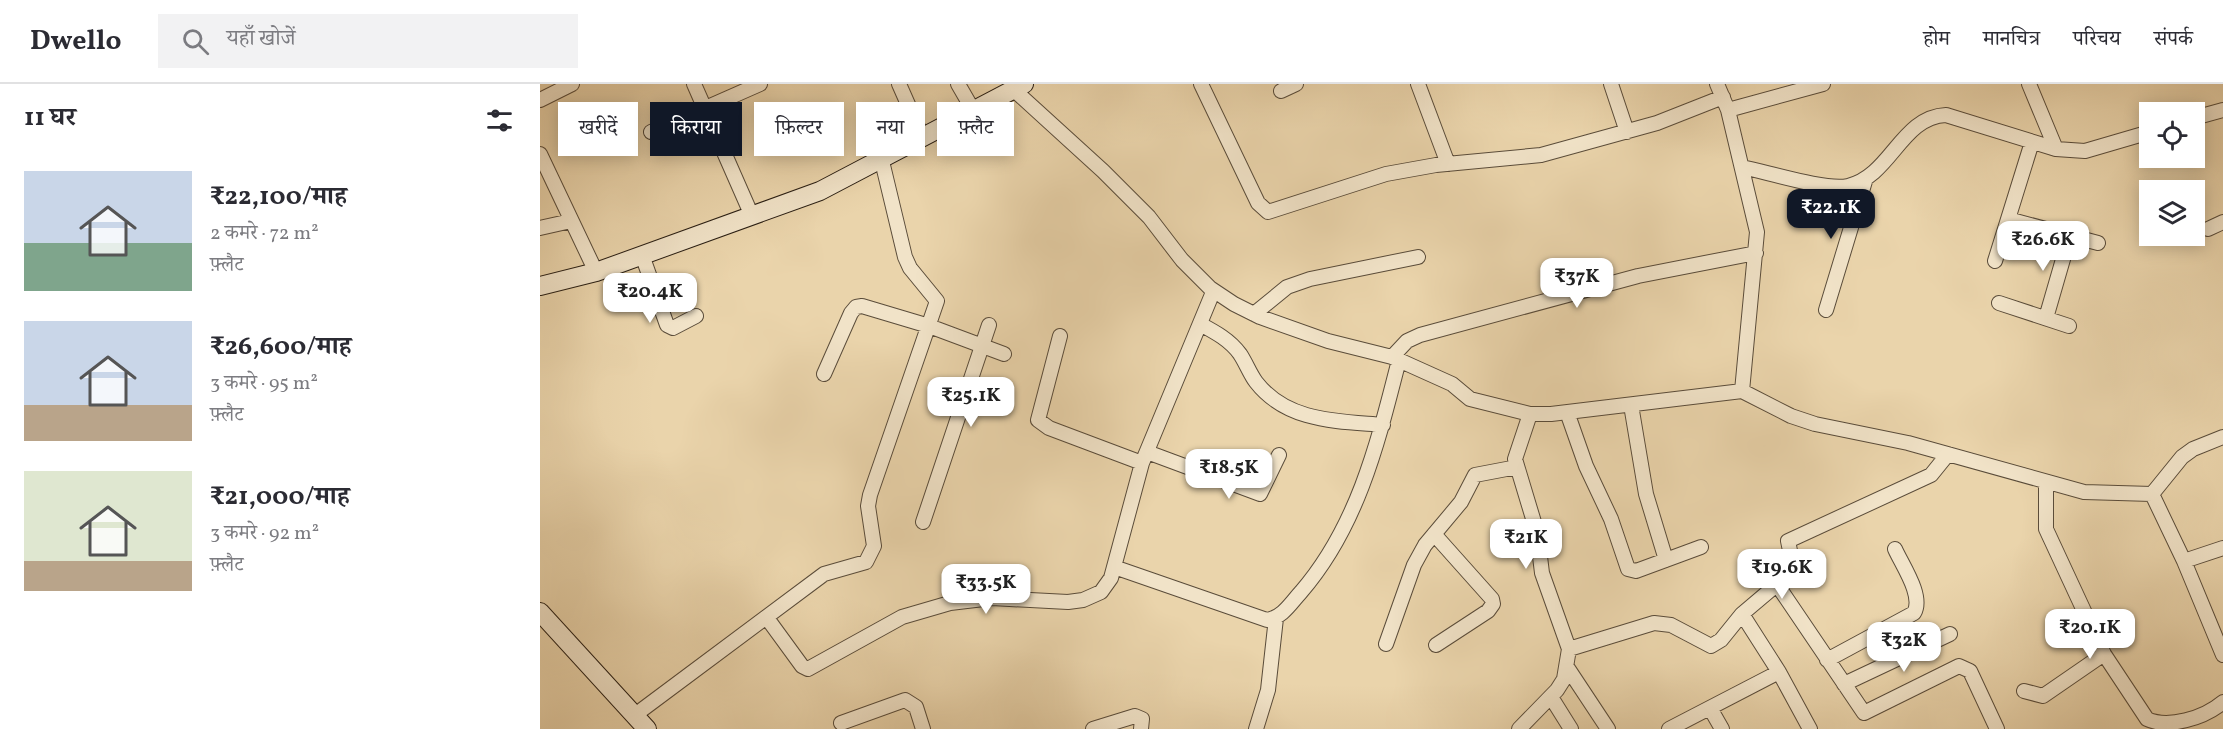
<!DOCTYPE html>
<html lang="hi">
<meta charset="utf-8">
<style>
:root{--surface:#fff;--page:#f2f2f3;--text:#2b2b33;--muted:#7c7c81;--line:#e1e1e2;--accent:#111827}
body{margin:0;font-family:Vollkorn,"Noto Serif Devanagari",serif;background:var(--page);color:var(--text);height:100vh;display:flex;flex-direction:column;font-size:22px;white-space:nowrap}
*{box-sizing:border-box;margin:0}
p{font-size:20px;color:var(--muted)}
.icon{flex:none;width:33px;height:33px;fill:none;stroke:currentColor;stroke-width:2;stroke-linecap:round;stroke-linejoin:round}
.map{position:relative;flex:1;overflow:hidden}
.details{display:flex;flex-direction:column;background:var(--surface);width:540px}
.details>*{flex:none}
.guide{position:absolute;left:18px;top:18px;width:570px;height:54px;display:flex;gap:12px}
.controls{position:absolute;left:1599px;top:18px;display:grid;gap:12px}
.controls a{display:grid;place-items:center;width:66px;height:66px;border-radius:0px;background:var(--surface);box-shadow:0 3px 15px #0003;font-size:30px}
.price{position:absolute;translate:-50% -51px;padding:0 14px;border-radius:12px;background:#fff;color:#222;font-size:20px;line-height:39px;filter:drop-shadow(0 2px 3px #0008)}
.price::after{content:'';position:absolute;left:50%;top:36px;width:18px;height:14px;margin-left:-9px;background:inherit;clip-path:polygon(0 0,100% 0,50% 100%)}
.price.selected{background:var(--accent);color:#fff}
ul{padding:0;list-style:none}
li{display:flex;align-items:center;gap:18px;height:150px;padding:0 24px}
li span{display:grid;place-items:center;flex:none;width:168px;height:120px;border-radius:0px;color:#555}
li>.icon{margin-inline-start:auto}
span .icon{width:72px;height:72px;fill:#fffc;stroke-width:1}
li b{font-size:26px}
h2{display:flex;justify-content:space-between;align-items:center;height:72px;padding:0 24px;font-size:26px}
.tag{padding:0 21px;border-radius:0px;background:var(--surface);box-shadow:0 3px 15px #0003;font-size:21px;line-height:54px}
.tag.selected{background:var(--accent);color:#fff}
header{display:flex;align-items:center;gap:36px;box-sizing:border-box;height:84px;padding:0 30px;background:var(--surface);border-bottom:2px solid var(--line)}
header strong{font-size:28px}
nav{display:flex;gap:33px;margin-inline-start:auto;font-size:21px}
.search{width:420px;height:54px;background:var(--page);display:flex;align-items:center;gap:15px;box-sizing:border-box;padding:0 21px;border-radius:0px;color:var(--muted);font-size:22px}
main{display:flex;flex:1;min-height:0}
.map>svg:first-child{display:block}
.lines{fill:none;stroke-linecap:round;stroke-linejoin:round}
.street-casing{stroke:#5a4c3a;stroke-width:16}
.secondary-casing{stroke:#2a1f14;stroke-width:20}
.street{stroke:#f1e3c8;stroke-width:14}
.secondary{stroke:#f1e3c8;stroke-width:18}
</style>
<header>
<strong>Dwello</strong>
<div class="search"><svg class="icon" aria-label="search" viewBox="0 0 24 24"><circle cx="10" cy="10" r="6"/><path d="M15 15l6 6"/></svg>यहाँ खोजें</div>
<nav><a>होम</a><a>मानचित्र</a><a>परिचय</a><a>संपर्क</a></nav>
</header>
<main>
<section class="details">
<h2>11 घर<svg class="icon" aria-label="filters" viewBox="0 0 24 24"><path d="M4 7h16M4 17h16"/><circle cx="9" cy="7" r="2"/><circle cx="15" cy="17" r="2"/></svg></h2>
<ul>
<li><span style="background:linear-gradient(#c9d6e8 60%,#7fa58c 0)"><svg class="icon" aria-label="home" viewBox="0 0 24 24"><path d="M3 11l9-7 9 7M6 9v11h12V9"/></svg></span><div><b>₹22,100/माह</b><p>2 कमरे · 72 m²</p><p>फ़्लैट</p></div></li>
<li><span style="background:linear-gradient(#c9d6e8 70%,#b9a48a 0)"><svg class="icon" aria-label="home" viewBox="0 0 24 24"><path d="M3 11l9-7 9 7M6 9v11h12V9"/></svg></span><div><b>₹26,600/माह</b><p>3 कमरे · 95 m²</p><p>फ़्लैट</p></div></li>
<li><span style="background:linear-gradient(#dfe7d0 75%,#b9a48a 0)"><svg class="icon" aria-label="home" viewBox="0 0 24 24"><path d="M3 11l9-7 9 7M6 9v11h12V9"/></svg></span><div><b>₹21,000/माह</b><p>3 कमरे · 92 m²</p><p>फ़्लैट</p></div></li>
</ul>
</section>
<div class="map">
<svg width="1683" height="645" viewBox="0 0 1683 645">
<rect width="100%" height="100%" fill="#ead4ab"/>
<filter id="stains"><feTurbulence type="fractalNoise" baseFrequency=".00333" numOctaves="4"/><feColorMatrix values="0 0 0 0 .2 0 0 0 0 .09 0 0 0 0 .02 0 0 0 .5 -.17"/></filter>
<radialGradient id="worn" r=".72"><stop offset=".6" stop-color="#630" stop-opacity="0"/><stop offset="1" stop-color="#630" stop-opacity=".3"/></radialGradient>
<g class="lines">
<!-- street casing -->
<g class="street-casing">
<path id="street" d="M154,0L212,132
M359,0L382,52
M418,0L433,26
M661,0L718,119L728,128L846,90L896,81L1001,71L1117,39L1183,13
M878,0L908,80
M1071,0L1087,48
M1177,0L1188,26L1217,148L1202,307
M1489,0L1516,65L1545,67L1610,48
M473,5L563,87L609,133L642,176L670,204L694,220L720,233L788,257L852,273L912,300L930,315L990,330H1011L1202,307L1251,332L1275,340L1368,359L1544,408L1612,410L1642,373L1653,365L1683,353
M741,7L756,0
M0,16L32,0
M1188,26L1283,0
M1654,34L1683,26
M111,48L220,0
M0,70L56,188
M1202,83C1227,88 1286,107 1308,102C1351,92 1361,33 1406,31L1516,65
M1468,135L1558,159
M0,144L31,137
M1668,145L1683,138
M102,171L127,241L133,244L156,232
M1455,177L1492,58
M1459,219L1529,242
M1286,226L1326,94
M714,230L747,203L770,195L878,173
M1506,234L1530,151
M660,240C675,248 690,256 700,270C706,279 710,290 716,298C747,338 797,337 843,341
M520,252L498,336L509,344L602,379L673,208
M852,273L867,257L880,251L1098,192L1216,169
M284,290L311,229L316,223L322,222L389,242L464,270
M1091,321L1106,410L1126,476
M1027,328L1046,382L1071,435L1088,485L1096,487L1161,463
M607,368L720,410L739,371
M1506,398V445L1564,570L1607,635C1628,645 1664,634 1683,618
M1612,410L1644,477L1683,571
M383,438L449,241
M894,450L952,515L953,520L948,527L896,561
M1644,477L1683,464
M574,483L727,536C743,533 750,520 761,508C818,442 838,358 859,276
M1236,499L1324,629L1419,582L1430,587L1457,645
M1202,530L1239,588L1270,645
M227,534L262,582L268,585L362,533L410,519L452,514L528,518L543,516L561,508L571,494L602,379
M846,560L874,481L885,461L921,418L935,391L977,383
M1029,565L1114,539L1131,541L1171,562L1181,556L1202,530L1254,486L1248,457L1391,391L1408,370
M1287,576L1374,529C1384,512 1362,481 1355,465
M1027,583L1068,645
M1304,600L1410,550
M1484,607L1503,612L1564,570
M1011,613L1031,645
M1170,624L1182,645
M95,631L284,490L326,478L334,462L328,422L330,411L397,217L370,184L365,173L341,73
M301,639L365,616L376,623L383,645
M553,645L595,632L602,635L601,645
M716,645L728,606L736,534
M979,645L1017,606L1024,595L1029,565L1002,489L997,448L975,375L990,330
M1129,645L1239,588"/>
</g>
<!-- secondary casing -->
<g class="secondary-casing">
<path id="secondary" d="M0,202L56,188L280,107L484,0
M0,528L107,645"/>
</g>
<!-- street -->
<use href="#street" class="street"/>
<!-- secondary -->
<use href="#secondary" class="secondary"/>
</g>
<rect width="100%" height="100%" filter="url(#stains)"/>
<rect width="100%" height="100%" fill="url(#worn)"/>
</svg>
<div class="controls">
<a><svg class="icon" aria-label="locate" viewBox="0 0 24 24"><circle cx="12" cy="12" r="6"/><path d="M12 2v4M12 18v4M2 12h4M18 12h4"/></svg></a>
<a><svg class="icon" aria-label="layers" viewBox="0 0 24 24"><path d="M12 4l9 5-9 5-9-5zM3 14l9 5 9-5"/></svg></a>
</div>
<b class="price selected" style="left:1291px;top:156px">₹22.1K</b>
<b class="price" style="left:1503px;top:188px">₹26.6K</b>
<b class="price" style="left:1037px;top:225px">₹37K</b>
<b class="price" style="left:110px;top:240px">₹20.4K</b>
<b class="price" style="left:431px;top:344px">₹25.1K</b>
<b class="price" style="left:689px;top:416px">₹18.5K</b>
<b class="price" style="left:986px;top:486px">₹21K</b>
<b class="price" style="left:1242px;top:516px">₹19.6K</b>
<b class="price" style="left:446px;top:531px">₹33.5K</b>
<b class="price" style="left:1550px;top:576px">₹20.1K</b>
<b class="price" style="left:1364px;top:589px">₹32K</b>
<div class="guide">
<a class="tag">खरीदें</a>
<a class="tag selected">किराया</a>
<a class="tag">फ़िल्टर</a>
<a class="tag">नया</a>
<a class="tag">फ़्लैट</a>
</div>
</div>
</main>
